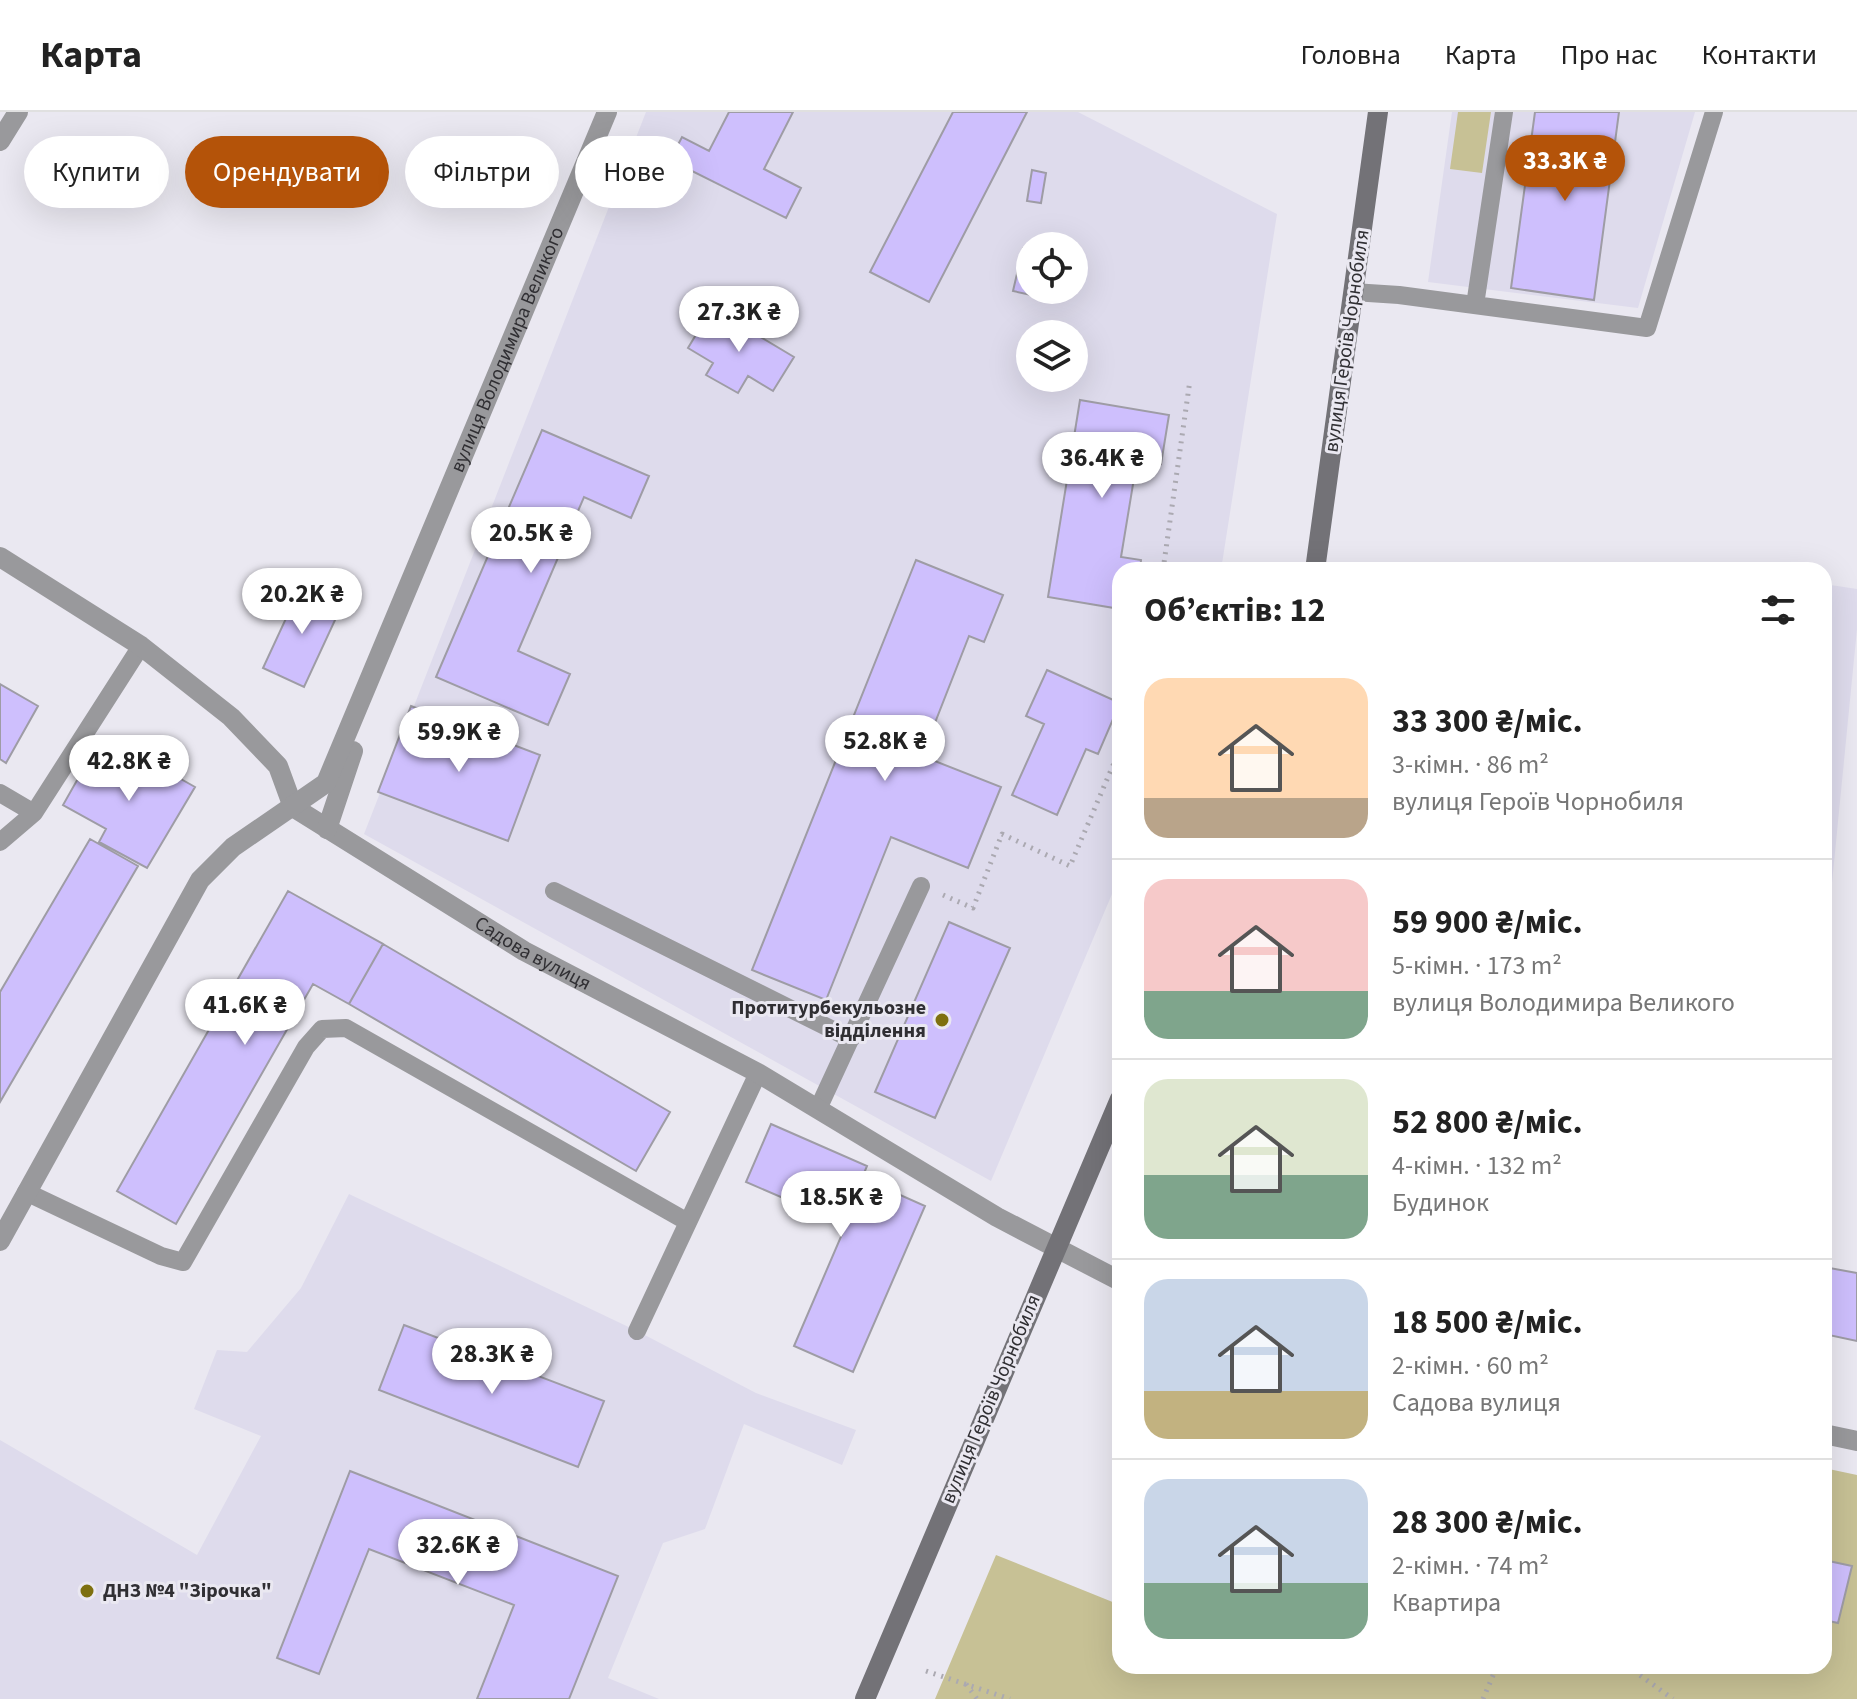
<!DOCTYPE html>
<html lang="uk">
<meta charset="utf-8">
<style>
:root{--surface:#fff;--page:#f6f6f6;--text:#222;--muted:#767676;--line:#e0e0e0;--accent:#b45309}
body{margin:0;font-family:"Source Sans 3",sans-serif;background:var(--page);color:var(--text);height:100vh;display:flex;flex-direction:column;font-size:30px;white-space:nowrap}
*{box-sizing:border-box;margin:0}
p{font-size:26px;color:var(--muted)}
.icon{flex:none;width:44px;height:44px;fill:none;stroke:currentColor;stroke-width:2;stroke-linecap:round;stroke-linejoin:round}
.map{position:relative;flex:1;overflow:hidden}
.drawer{position:absolute;left:1112px;top:450px;width:720px;height:1112px;display:flex;flex-direction:column;background:var(--surface);border-radius:24px;box-shadow:0 8px 32px #0002}
.drawer>*{flex:none}
.hud{position:absolute;left:24px;top:24px;width:760px;height:72px;display:flex;gap:16px}
.fabs{position:absolute;left:1016px;top:120px;display:grid;gap:16px}
.fabs a{display:grid;place-items:center;width:72px;height:72px;border-radius:50%;background:var(--surface);box-shadow:0 8px 32px #0002;font-size:40px}
.price{position:absolute;translate:-50% -68px;padding:0 18px;border-radius:28px;background:#fff;color:#222;font-size:26px;line-height:52px;filter:drop-shadow(0 2px 4px #0008)}
.price::after{content:'';position:absolute;left:50%;top:48px;width:24px;height:18px;margin-left:-12px;background:inherit;clip-path:polygon(0 0,100% 0,50% 100%)}
.price.selected{background:var(--accent);color:#fff}
ul{padding:0;list-style:none}
li{display:flex;align-items:center;gap:24px;height:200px;padding:0 32px}
li+li{border-top:2px solid var(--line)}
li span{display:grid;place-items:center;flex:none;width:224px;height:160px;border-radius:24px;color:#555}
li>.icon{margin-inline-start:auto}
span .icon{width:96px;height:96px;fill:#fffc;stroke-width:1}
li b{font-size:34px}
h2{display:flex;justify-content:space-between;align-items:center;height:96px;padding:0 32px;font-size:34px}
.pill{padding:0 28px;border-radius:36px;background:var(--surface);box-shadow:0 8px 32px #0002;font-size:28px;line-height:72px}
.pill.selected{background:var(--accent);color:#fff}
header{display:flex;align-items:center;gap:48px;box-sizing:border-box;height:112px;padding:0 40px;background:var(--surface);border-bottom:2px solid var(--line)}
header strong{font-size:38px}
nav{display:flex;gap:44px;margin-inline-start:auto;font-size:28px}
.map>svg:first-child{display:block}
.built{fill:#dedbec;fill-rule:evenodd}
.green{fill:#c7c195}
.building{fill:#cebffd;stroke:#9e9ca5;stroke-width:2}
.lines{fill:none;stroke-linecap:round;stroke-linejoin:round}
.path{stroke:#aba9b1;stroke-width:5;stroke-dasharray:2 6;stroke-linecap:butt}
.lane{stroke:#99999c;stroke-width:18}
.street{stroke:#99999c;stroke-width:20}
.secondary{stroke:#737277;stroke-width:20}
.poi-dot{fill:#7e700f;stroke:#eae8f1;stroke-width:3}
.labels{text-anchor:middle;dominant-baseline:central;stroke-width:6;stroke-linejoin:round;paint-order:stroke}
.street-label{font-size:20px;fill:#302f33;stroke:#eae8f1}
.poi-label{font-size:20px;font-weight:bold;fill:#302f33;stroke:#eae8f1;text-anchor:end}
</style>
<header>
<strong>Карта</strong>
<nav><a>Головна</a><a>Карта</a><a>Про нас</a><a>Контакти</a></nav>
</header>
<div class="map">
<svg width="1857" height="1587" viewBox="0 0 1857 1587">
<rect width="100%" height="100%" fill="#eae8f1"/>
<!-- built -->
<path class="built" d="M646,0H1078L1277,102L1221,458H1120V763L991,1069L364,722ZM1030,134H1074V178H1030ZM1030,222H1074V266H1030Z
M1452,0H1695L1638,196L1428,170Z
M1824,472L1857,477V517L1824,852Z
M349,1082L637,1219L756,1281L856,1318L842,1353L744,1312L705,1417L663,1431L608,1566L659,1587H0V1328L197,1443L261,1324L194,1297L217,1238L247,1240L301,1176Z"/>
<!-- green -->
<path class="green" d="M1458,0H1491L1482,61L1450,57Z
M1824,1356L1857,1363V1587H935L996,1443L1120,1493V1554H1824Z"/>
<!-- building -->
<path class="building" d="M729,0H793L764,57L801,76L786,106L670,48L682,25L709,39Z
M953,0H1027L929,190L870,160Z
M1535,0H1619L1594,188L1511,176Z
M1032,58L1046,61L1041,91L1027,89Z
M1023,136L1030,137V178H1037L1036,184L1013,179Z
M712,196L794,245L773,279L748,264L738,281L706,263L713,251L688,236Z
M1080,288L1169,303L1161,352L1137,348L1121,445L1141,448L1140,458H1120V497L1048,485Z
M542,318L649,364L631,406L584,385L518,539L570,562L548,613L436,565Z
M916,448L1003,483L984,530L969,524L922,644L1001,675L968,756L891,725L826,888L752,858Z
M301,474L342,493L304,575L263,556Z
M1047,558L1120,591L1098,642L1086,637L1057,703L1012,683L1044,612L1026,604Z
M0,572L38,594L6,651L0,647Z
M411,594L540,643L508,729L378,680Z
M97,633L136,655L142,645L195,675L147,756L99,730L106,717L63,693Z
M90,727L138,754L0,990V880Z
M288,779L383,832L349,892L313,872L176,1112L117,1079Z
M949,810L1010,836L935,1006L875,980Z
M383,832L670,1000L636,1059L349,892Z
M771,1012L867,1054L862,1066L925,1094L853,1260L794,1234L846,1113L746,1070Z
M1824,1155L1857,1161V1229L1824,1222Z
M404,1213L604,1289L578,1355L379,1278Z
M350,1359L618,1464L569,1587H477L514,1493L369,1437L319,1562L277,1546Z
M1824,1448L1852,1454L1838,1511L1824,1508Z"/>
<g class="lines">
<!-- path -->
<path class="path" d="M1163,458L1190,268
M943,783L973,796L1002,722L1070,754L1120,637
M1627,1554L1673,1587
M926,1559L1010,1587
M966,1572L977,1587
M1483,1587L1497,1554"/>
<!-- lane -->
<path class="lane" d="M1353,180L1399,183L1647,216L1714,0
M1475,193L1504,0
M0,681L34,701
M0,730L34,701L141,534
M554,779L851,927
M818,997L921,774
M26,1080L161,1144L183,1150L306,935L322,917L346,916L686,1109
M637,1219L758,961"/>
<!-- street -->
<g class="street">
<path d="M0,29L18,0"/>
<path id="s1" d="M0,445L141,534L231,605L278,654L293,695L524,839L758,961L997,1105L1120,1169"/>
<path d="M327,717L353,639"/>
<path id="s2" d="M0,1129L200,768L233,735L326,671L607,0"/>
<path d="M1824,1322L1857,1329"/>
</g>
<!-- secondary -->
<path class="secondary" d="M1315,458L1378,0
M865,1587L1120,987"/>
</g>
<!-- markers -->
<g class="poi-dot">
<circle cx="942" cy="908" r="8"/>
<circle cx="87" cy="1479" r="8"/>
</g>
<g class="labels">
<!-- street labels -->
<g class="street-label">
<text transform="translate(1347 229) rotate(-82)">вулиця Героїв Чорнобиля</text>
<text stroke="none"><textPath href="#s2" startOffset="1042">вулиця Володимира Великого</textPath></text>
<text stroke="none"><textPath href="#s1" startOffset="674">Садова вулиця</textPath></text>
<text transform="translate(991 1287) rotate(-67)">вулиця Героїв Чорнобиля</text>
</g>
<!-- poi labels -->
<g class="poi-label">
<text x="926" y="896">Протитурбекульозне<tspan x="926" dy="23">відділення</tspan></text>
<text x="103" y="1479" text-anchor="start">ДНЗ №4 "Зірочка"</text>
</g>
</g>
</svg>
<div class="fabs">
<a><svg class="icon" aria-label="locate" viewBox="0 0 24 24"><circle cx="12" cy="12" r="6"/><path d="M12 2v4M12 18v4M2 12h4M18 12h4"/></svg></a>
<a><svg class="icon" aria-label="layers" viewBox="0 0 24 24"><path d="M12 4l9 5-9 5-9-5zM3 14l9 5 9-5"/></svg></a>
</div>
<b class="price selected" style="left:1565px;top:91px">33.3K ₴</b>
<b class="price" style="left:739px;top:242px">27.3K ₴</b>
<b class="price" style="left:1102px;top:388px">36.4K ₴</b>
<b class="price" style="left:531px;top:463px">20.5K ₴</b>
<b class="price" style="left:302px;top:524px">20.2K ₴</b>
<b class="price" style="left:459px;top:662px">59.9K ₴</b>
<b class="price" style="left:885px;top:671px">52.8K ₴</b>
<b class="price" style="left:129px;top:691px">42.8K ₴</b>
<b class="price" style="left:245px;top:935px">41.6K ₴</b>
<b class="price" style="left:841px;top:1127px">18.5K ₴</b>
<b class="price" style="left:492px;top:1284px">28.3K ₴</b>
<b class="price" style="left:458px;top:1475px">32.6K ₴</b>
<div class="hud">
<a class="pill">Купити</a>
<a class="pill selected">Орендувати</a>
<a class="pill">Фільтри</a>
<a class="pill">Нове</a>
</div>
<section class="drawer">
<h2>Об’єктів: 12<svg class="icon" aria-label="filters" viewBox="0 0 24 24"><path d="M4 7h16M4 17h16"/><circle cx="9" cy="7" r="2"/><circle cx="15" cy="17" r="2"/></svg></h2>
<ul>
<li><span style="background:linear-gradient(#ffd9b3 75%,#b9a48a 0)"><svg class="icon" aria-label="home" viewBox="0 0 24 24"><path d="M3 11l9-7 9 7M6 9v11h12V9"/></svg></span><div><b>33 300 ₴/міс.</b><p>3-кімн. · 86 m²</p><p>вулиця Героїв Чорнобиля</p></div></li>
<li><span style="background:linear-gradient(#f6c9c9 70%,#7fa58c 0)"><svg class="icon" aria-label="home" viewBox="0 0 24 24"><path d="M3 11l9-7 9 7M6 9v11h12V9"/></svg></span><div><b>59 900 ₴/міс.</b><p>5-кімн. · 173 m²</p><p>вулиця Володимира Великого</p></div></li>
<li><span style="background:linear-gradient(#dfe7d0 60%,#7fa58c 0)"><svg class="icon" aria-label="home" viewBox="0 0 24 24"><path d="M3 11l9-7 9 7M6 9v11h12V9"/></svg></span><div><b>52 800 ₴/міс.</b><p>4-кімн. · 132 m²</p><p>Будинок</p></div></li>
<li><span style="background:linear-gradient(#c9d6e8 70%,#c2b280 0)"><svg class="icon" aria-label="home" viewBox="0 0 24 24"><path d="M3 11l9-7 9 7M6 9v11h12V9"/></svg></span><div><b>18 500 ₴/міс.</b><p>2-кімн. · 60 m²</p><p>Садова вулиця</p></div></li>
<li><span style="background:linear-gradient(#c9d6e8 65%,#7fa58c 0)"><svg class="icon" aria-label="home" viewBox="0 0 24 24"><path d="M3 11l9-7 9 7M6 9v11h12V9"/></svg></span><div><b>28 300 ₴/міс.</b><p>2-кімн. · 74 m²</p><p>Квартира</p></div></li>
</ul>
</section>
</div>
